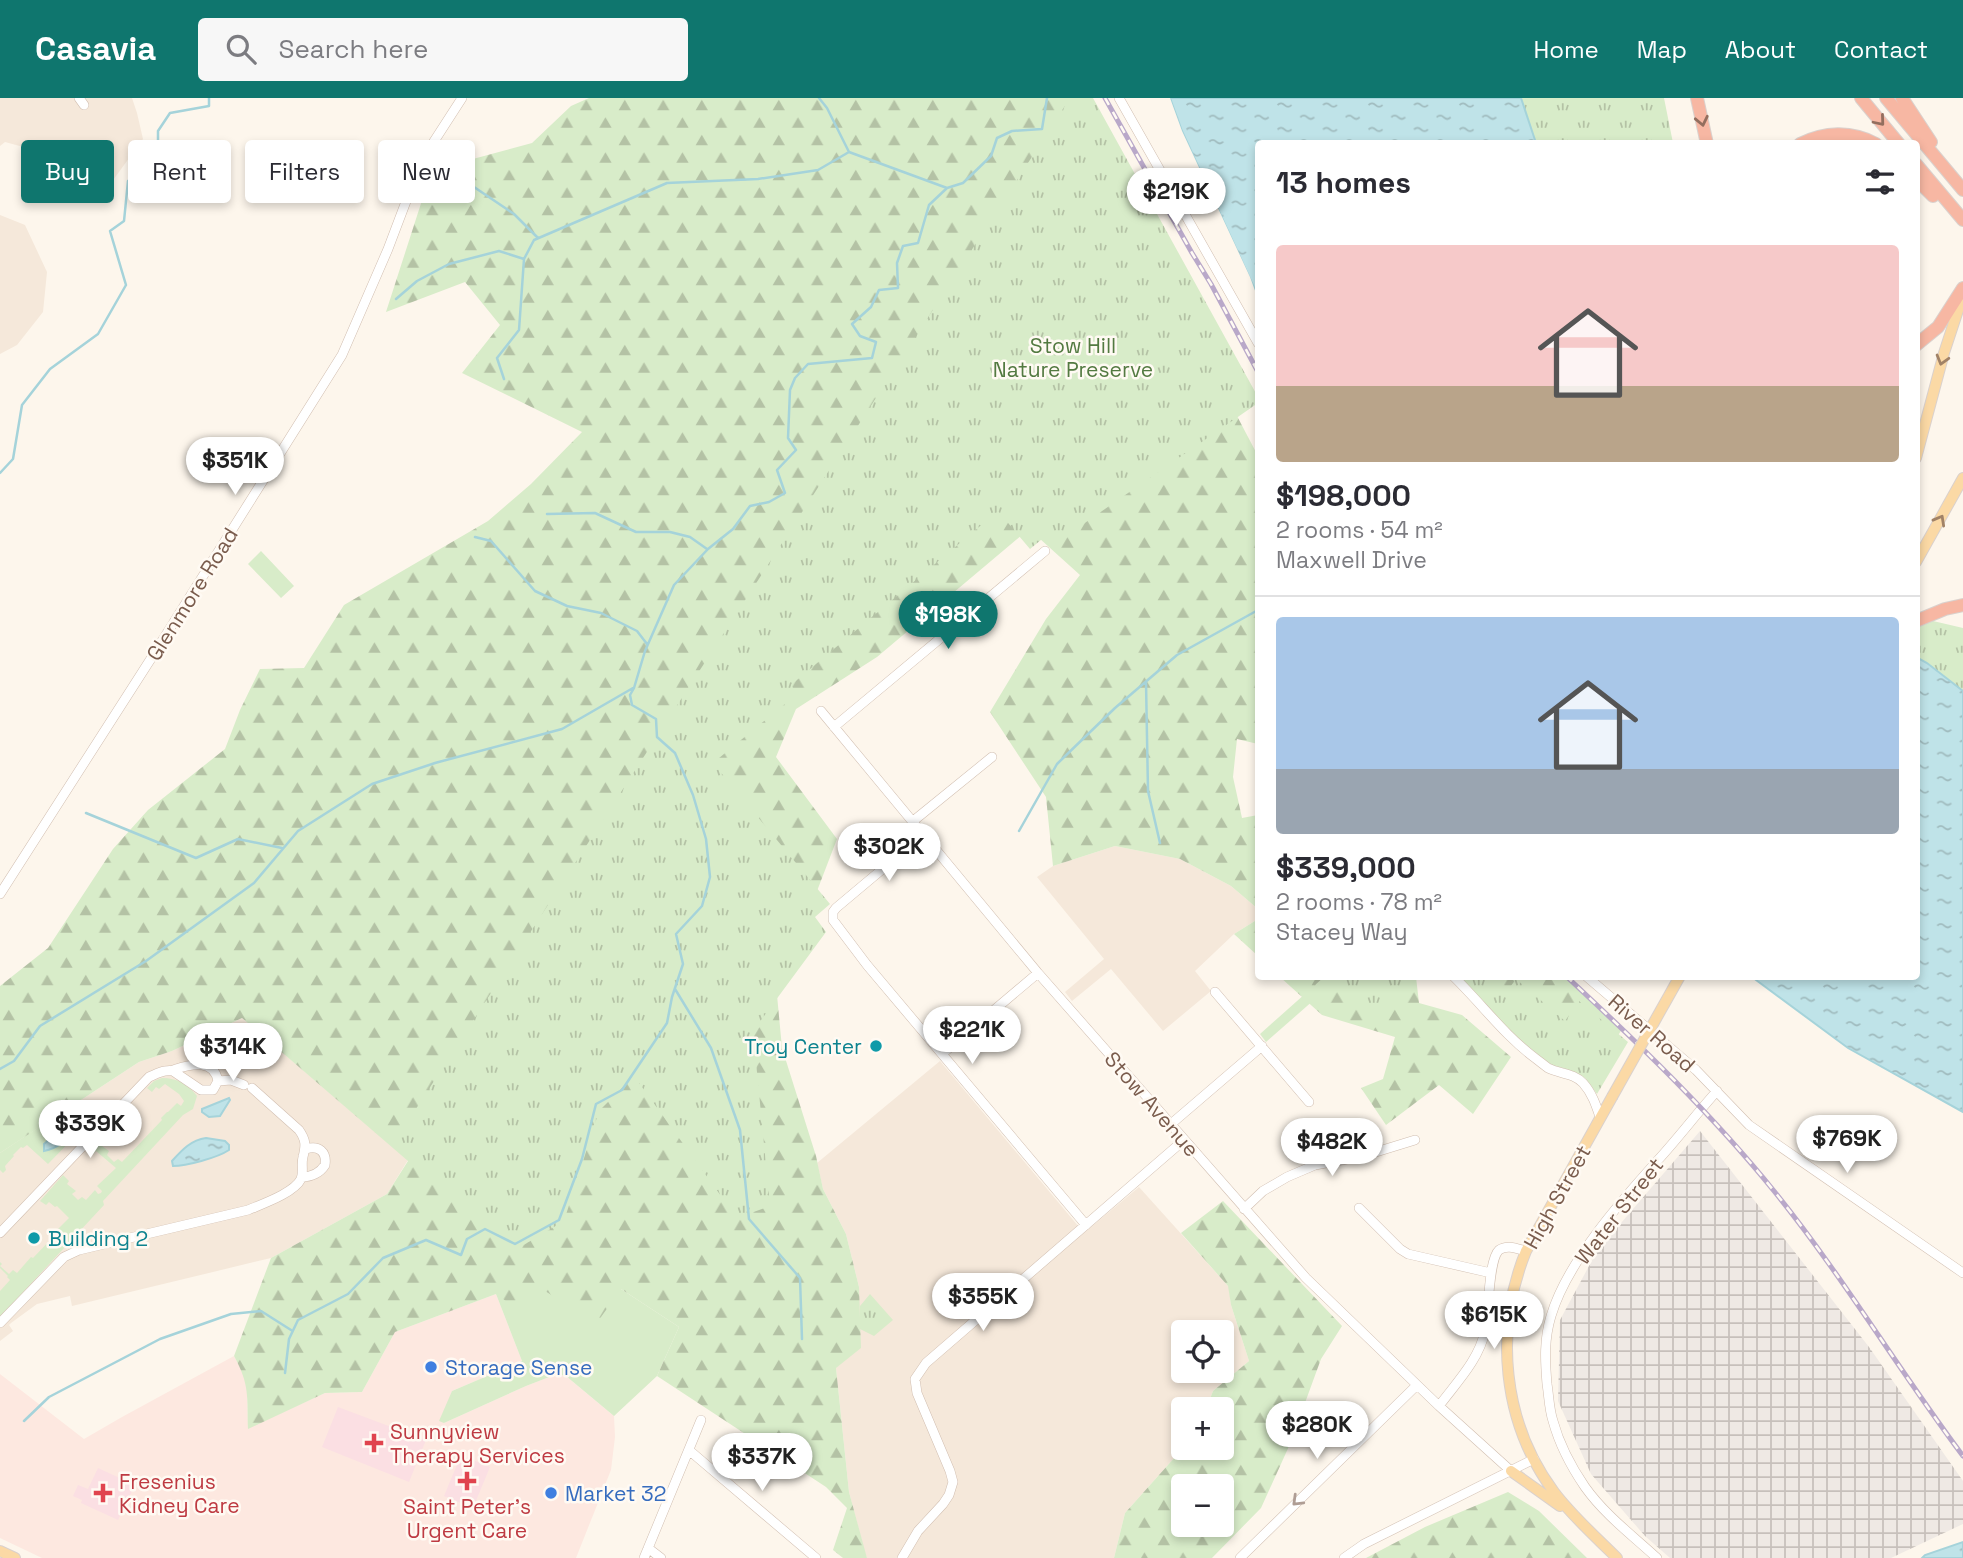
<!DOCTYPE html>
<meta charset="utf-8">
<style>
:root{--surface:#fff;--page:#f7f7f7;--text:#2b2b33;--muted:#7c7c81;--line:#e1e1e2;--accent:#0f766e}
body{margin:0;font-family:"Space Grotesk",sans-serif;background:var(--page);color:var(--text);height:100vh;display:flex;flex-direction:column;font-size:26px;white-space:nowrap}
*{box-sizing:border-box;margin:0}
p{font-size:23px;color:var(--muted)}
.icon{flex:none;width:38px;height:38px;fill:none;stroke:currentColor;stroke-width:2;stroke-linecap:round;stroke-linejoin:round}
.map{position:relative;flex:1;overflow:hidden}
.details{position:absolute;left:1255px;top:42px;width:665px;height:840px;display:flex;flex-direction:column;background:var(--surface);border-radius:7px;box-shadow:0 4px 10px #0003}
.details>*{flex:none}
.banner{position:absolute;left:21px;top:42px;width:665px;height:63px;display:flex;gap:14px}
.tools{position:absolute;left:1171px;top:1222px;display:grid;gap:14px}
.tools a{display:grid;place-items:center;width:63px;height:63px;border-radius:7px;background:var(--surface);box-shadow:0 4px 10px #0003;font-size:35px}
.price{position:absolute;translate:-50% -60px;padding:0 16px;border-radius:24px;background:#fff;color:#222;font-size:23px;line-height:46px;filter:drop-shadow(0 2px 4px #0008)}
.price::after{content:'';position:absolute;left:50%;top:42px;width:21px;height:16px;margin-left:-10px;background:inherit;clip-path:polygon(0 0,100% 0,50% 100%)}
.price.selected{background:var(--accent);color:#fff}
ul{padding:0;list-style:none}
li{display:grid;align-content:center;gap:14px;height:371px;padding:0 21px}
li+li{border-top:2px solid var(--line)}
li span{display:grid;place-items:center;height:217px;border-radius:7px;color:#555}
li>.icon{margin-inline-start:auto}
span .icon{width:126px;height:126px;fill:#fffc;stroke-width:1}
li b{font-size:30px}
h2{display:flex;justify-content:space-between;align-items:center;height:84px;padding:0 21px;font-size:30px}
.pill{padding:0 24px;border-radius:7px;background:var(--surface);box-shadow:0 4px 10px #0003;font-size:24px;line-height:63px}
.pill.selected{background:var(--accent);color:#fff}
header{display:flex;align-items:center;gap:42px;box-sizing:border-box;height:98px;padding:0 35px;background:var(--accent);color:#fff}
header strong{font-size:33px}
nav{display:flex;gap:38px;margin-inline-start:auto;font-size:24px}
.search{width:490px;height:63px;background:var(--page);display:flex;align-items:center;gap:18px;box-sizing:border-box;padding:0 24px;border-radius:7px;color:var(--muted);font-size:26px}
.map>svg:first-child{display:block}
.residential{fill:#f5e8da;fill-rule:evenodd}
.commercial{fill:#fde8e0}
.industrial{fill:url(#industrial-grid)}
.medical{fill:#fbdfe3}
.grass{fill:#d8ecc9}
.forest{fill:url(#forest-firs);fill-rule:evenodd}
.park{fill:url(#park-tufts)}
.water{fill:url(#water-ripples);stroke:#a5d3da;stroke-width:2}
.pier{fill:#fdf6ec}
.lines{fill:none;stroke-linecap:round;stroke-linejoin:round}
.stream{stroke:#a5d3da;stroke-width:2.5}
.minor-casing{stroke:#d1beb0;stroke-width:10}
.major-casing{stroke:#dad1cd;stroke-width:12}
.highway-casing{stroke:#dad1cd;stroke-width:14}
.minor{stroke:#fff;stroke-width:9}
.major{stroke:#fbd9a5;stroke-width:10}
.highway{stroke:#f7b7a3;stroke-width:12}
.rail-casing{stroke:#b9a8c9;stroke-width:5}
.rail{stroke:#fffaf3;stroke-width:2.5;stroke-dasharray:8;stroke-linecap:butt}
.major-bridge-casing{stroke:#dad1cd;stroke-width:12;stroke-linecap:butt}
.major-bridge{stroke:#fbd9a5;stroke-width:10}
.oneway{stroke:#936e5e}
.oneway2{stroke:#a18267}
.oneway3{stroke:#af9d94}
.culture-dot{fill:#0f9aa8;stroke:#fffaf3;stroke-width:2.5}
.shop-dot{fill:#3f7fe0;stroke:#fffaf3;stroke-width:2.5}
.health-dot{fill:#e0444e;stroke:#fffaf3;stroke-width:2.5}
.labels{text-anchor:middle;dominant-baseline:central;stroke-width:5;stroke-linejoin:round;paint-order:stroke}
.park-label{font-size:21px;fill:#537a41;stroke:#fffaf3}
.street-label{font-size:21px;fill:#7a5c4d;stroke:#fffaf3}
.culture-label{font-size:21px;fill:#0d838f;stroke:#fffaf3;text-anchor:end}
.shop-label{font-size:21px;fill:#366cbe;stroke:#fffaf3;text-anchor:start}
.health-label{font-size:21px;fill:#be3a42;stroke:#fffaf3;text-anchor:start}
</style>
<header>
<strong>Casavia</strong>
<div class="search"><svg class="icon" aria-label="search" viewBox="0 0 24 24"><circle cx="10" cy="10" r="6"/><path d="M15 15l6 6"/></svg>Search here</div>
<nav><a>Home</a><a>Map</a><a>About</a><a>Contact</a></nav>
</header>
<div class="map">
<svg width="1963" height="1460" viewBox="0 0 1963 1460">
<defs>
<pattern id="industrial-grid" width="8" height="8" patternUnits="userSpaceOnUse" patternTransform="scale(1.75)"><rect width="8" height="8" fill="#efe9e4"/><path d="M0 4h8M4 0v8" fill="none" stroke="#c7c0bb"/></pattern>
<pattern id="forest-firs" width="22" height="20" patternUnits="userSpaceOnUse" patternTransform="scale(1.75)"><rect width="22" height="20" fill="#d8ecc9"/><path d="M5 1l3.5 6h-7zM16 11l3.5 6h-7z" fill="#b4c2a5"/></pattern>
<pattern id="park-tufts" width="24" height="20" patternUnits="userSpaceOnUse" patternTransform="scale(1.75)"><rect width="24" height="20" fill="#d8ecc9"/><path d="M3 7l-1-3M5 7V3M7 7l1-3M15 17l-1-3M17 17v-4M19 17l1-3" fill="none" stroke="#b4c2a5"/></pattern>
<pattern id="water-ripples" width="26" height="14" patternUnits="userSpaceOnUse" patternTransform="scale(1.75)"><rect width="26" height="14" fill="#bfe3e8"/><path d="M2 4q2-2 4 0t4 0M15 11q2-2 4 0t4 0" fill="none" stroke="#a0bbbe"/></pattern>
</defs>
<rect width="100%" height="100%" fill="#fdf6ec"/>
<!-- residential -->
<path class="residential" d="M0,0H132L137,15L143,41L108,89L49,56L5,44L0,48Z
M0,117L25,127L47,174L43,214L17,247L0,256Z
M1115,748L1180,761L1231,788L1258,811V821L1234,836L1195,873L1211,893L1163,933L1111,871L1072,903L1065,894L1104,861L1037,779L1053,768Z
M242,920L408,1062L387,1096L271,1160L72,1208L70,1198L37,1206L11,1225L9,1227L13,1233L0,1243V1055L139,964L172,953Z
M940,963L1084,1135L1139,1089L1229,1189L1231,1207L1249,1263L1213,1293L1206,1311H1183L1184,1349L1125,1415L1114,1460H867L865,1455L849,1394L836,1270L859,1189L846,1136L823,1091L817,1065ZM1183,1234H1222V1272H1183Z"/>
<!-- commercial -->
<path class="commercial" d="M496,1196L522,1263L452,1293L444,1325L526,1288L557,1276L566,1278L614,1318L615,1339L611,1372L576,1460H42L0,1440V1276L84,1341L122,1319L234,1258L244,1276L247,1289L248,1330L325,1295L362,1294L395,1234Z"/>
<!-- industrial -->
<path class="industrial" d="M1700,1033L1869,1249L1963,1383V1426L1891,1460H1670L1645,1438L1591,1376L1558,1303L1560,1222L1597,1153Z"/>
<!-- medical -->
<path class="medical" d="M338,1309L426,1342L409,1384L322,1349Z
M461,1357L490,1369L473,1410L444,1398Z
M98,1370L135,1387L118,1422L81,1405L82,1402L73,1398L78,1387L88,1391Z"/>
<!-- grass -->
<path class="grass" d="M261,453L294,488L281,500L248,466Z
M162,980C177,980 188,986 197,998L193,1011L183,1017L103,1103L104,1107L0,1219V1193L10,1182L7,1179L8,1178L0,1170V1164L2,1166L0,1168L9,1176L13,1172L17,1175L31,1159L33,1160L55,1137L54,1135L69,1120L57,1108L55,1109L49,1104L46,1107L40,1103L63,1077L69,1083L67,1086L76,1093L72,1096L78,1102L82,1099L86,1102L95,1092L98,1096L101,1095L102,1093L97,1088L116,1070L96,1053L92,1057L88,1052L100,1040L105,1044L102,1048L109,1053L107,1057L114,1064L118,1061L122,1064L162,1022L161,1020L167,1014H168L177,1005L181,1008L184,1003L179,996L165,986L159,991L156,989L152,994L147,990L154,983Z
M75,1005C82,1011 91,1016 87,1026L48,1066L27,1047L23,1050L21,1049L13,1057L14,1058L5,1068L6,1072L3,1075L0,1072V1055Z
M538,1189L621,1191L679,1229L657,1278L614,1318L566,1278L557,1276L526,1288L444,1325L439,1323L452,1293L522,1263L496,1196Z"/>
<!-- forest -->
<path class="forest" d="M589,0H1070L1258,358V646L1237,641L1233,679L1242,720L1258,717V811L1231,788L1180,761L1115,748L1053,768L1046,699L990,614L1046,521L1080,477L1029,431L877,559L796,611L776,659L837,741L777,897L782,950L816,1058L823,1091L846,1136L859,1189L861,1250L836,1270L849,1394L867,1460H843L833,1452L847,1410L826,1389L657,1278L679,1229L621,1191L596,1226L539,1189L520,1213L496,1196L395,1234L362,1294L325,1295L248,1331C247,1299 250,1287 234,1258L271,1160L387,1096L408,1063L242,920L172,953L139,964L0,1055V888L48,850L113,751L148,712L225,651L240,612L260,571L304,570L344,507L488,423L531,386L582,334L462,275L500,227L465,184L386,214L425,93L458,65L532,45L571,8Z
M1258,821V858L1234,836Z
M1280,879H1416L1419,905L1462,917L1511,959L1473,1016L1439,987L1386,1027L1361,990L1383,981L1395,939L1322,917Z
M1488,879H1564L1622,931L1593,979L1538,937Z
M1223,1103L1342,1228L1321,1261L1290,1346L1261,1410L1212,1460H1114L1125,1415L1184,1349H1222V1311H1206L1213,1293L1249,1263L1231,1207L1228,1188L1181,1135ZM1183,1388H1222V1426H1183Z
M1508,1394L1539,1413L1587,1460H1366L1425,1429Z"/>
<!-- park -->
<path class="park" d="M1070,0H1093L1258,299V305L1053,447L1047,437L1030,451L998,413L791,587L797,596L713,665L830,806L815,819L826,834L753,933L770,1108L737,1120L634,978L599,1013L564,1123L522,1148L501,1137L392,1048Z
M1521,0H1664L1673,45H1536Z
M1916,519L1963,530V593L1927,565L1916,559Z
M1324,879V878L1416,879L1371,919L1339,880L1266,944L1260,936Z
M1457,879H1492L1505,896L1516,881L1565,923L1579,903L1628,944L1597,996L1585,980L1563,970L1551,968L1521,944Z
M870,1196L893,1222L874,1238L860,1231V1208Z"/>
<!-- water -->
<path class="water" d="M1170,0H1521L1536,45L1258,46V198L1182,33Z
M1916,559L1927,565L1963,593V1014L1848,950L1752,879L1916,878Z
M229,1000L230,1002L220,1018L209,1019L202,1014V1011Z
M75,1024L79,1028C67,1041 60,1050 44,1053V1046L69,1025Z
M206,1040L225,1043L229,1047V1052C217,1060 186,1068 173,1068L172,1063C182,1052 191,1042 206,1040Z
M1963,1444V1460H1922L1925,1457Z"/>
<!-- pier -->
<path class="pier" d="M1166,0H1170L1182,33L1250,179L1258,201L1255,199L1179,35Z"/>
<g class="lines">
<!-- stream -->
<path class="stream" d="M819,0L827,10L849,54
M439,99L454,92L474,89L514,116L538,140
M396,201L417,183L449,166L499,153L524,161
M504,281L497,260L519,232L524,161L534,142L667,85L758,81L818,72L849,54L947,90
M0,375L13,361L22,307L50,271L98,236L126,187L110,133L124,123L128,83L158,71V33L170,15L209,8V0
M547,416L595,415L636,434H670L690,439L707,451
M475,439L491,443L535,493L567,508L601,515L637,533L647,546
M1146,584L1148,693L1160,745
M86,715L196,760L238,741L282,750
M1019,733L1057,666L1115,610L1177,557L1258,512
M675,891L711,950L740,1032L749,1121L800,1180L802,1241
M0,971L14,963L40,928L146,863L254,785L298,733L372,686L435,665L562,631L633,590
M285,1275L289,1241L298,1222L348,1196L383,1160L426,1142L461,1157L467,1141L485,1131L515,1146L559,1122L582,1061L596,1006L622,992L667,925L672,899L683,866L676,836L702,808L710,779L706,741L693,697L675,655L657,639L656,621L632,607L630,597L634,590L645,553L674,487L708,451L733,431L750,408L769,404L785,395L777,372L796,352L788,340L790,292L795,280L808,266L872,260L876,244L860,238L852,226L871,209L879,192L898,190L897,165L903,148L918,145L929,107L947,90L963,85L991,58L997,40L1012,33L1042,31L1047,0
M24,1323L49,1299L160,1241L231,1216L261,1213L291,1232"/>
<!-- minor casing -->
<g class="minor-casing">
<path id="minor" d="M79,0L84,7
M1119,0L1258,245
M821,613L1038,875L1306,1180L1439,1308L1511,1373
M834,629L1045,453
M912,724L992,659
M923,737L836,810L833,814V822L867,867L1086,1127
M0,796L152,559L342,257L388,151L413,85L431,48L462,0
M1453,878C1481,905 1504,937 1535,960C1539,963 1544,967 1548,970C1560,976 1574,975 1583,985C1592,995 1596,1007 1600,1019
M1586,878L1696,972L1749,1027L1963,1175
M1215,894L1309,1004
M942,956L1038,875
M218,983L231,982L244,987
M1171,1026L1262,948
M302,1079C311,1079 320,1075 325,1067C327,1054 319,1047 306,1051
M1359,1110L1400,1151L1408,1156L1491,1175
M1244,1111L1263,1093L1287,1079L1315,1067L1363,1058L1415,1042
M0,1135L149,979C154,977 159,974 165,973C176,971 165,975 176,971C191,966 214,961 218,983L213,992H201L173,973
M0,1225L64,1159L79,1152L248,1112C262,1106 294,1095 301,1081C304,1074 301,1066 303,1059C306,1047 306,1042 299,1032L252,990
M1439,1308C1456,1285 1479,1262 1485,1233C1489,1216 1488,1162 1499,1152C1507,1146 1518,1151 1526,1153
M690,1353L816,1460
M648,1450L661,1460
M644,1460L701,1322
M902,1460L918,1433L943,1406L949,1397L953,1384L950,1373L917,1295L915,1281L926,1265L1184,1042
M1240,1460L1417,1287
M1344,1460L1364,1446L1534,1361
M1657,1460C1632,1437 1605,1417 1585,1389C1572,1370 1559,1345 1553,1323C1549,1311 1549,1298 1547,1286C1545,1262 1544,1241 1551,1218C1567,1164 1621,1103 1658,1062C1679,1039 1697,1015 1717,993"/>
</g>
<!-- major casing -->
<g class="major-casing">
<path id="major" d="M1916,360L1944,255L1963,197
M1916,464L1963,380
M1612,999L1526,1153C1494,1232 1502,1324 1554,1394C1572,1418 1596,1439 1617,1460
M1511,1373L1560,1408
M0,1453L15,1460"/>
</g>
<!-- highway casing -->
<g class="highway-casing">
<path id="highway" d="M1697,0L1707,46
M1861,0L1899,46
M1886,0L1963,92
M1902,0L1931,44
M1800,46C1824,34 1851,32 1876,46
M1916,66L1963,122
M1916,81L1933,98
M1916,247L1938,229L1963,190
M1916,523L1945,511L1963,507"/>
</g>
<!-- minor -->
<use href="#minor" class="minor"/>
<!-- major -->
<use href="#major" class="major"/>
<!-- highway -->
<use href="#highway" class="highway"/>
<!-- rail casing -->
<g class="rail-casing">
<path id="rail" d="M1105,0L1192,155L1211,186L1258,274
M1566,878C1639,946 1711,1015 1774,1093C1842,1177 1898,1271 1963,1358"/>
</g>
<!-- rail -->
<use href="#rail" class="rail"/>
<!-- major-bridge casing -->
<g class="major-bridge-casing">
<path id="major-bridge" d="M1612,999L1680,878"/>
</g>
<!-- major-bridge -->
<use href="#major-bridge" class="major-bridge"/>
</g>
<!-- one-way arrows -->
<defs><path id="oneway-chevron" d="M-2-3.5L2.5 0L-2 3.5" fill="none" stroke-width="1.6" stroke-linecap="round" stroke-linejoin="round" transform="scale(1.75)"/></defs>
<g class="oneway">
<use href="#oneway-chevron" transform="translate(1702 23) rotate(78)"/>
<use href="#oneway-chevron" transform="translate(1880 23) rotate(50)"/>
</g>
<g class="oneway2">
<use href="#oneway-chevron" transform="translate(1942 262) rotate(106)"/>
<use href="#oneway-chevron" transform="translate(1940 422) rotate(-61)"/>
</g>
<use class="oneway3" href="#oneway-chevron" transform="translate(1297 1403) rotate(136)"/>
<!-- markers -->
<g class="culture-dot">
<circle cx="876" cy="948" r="7"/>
<circle cx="34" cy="1140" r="7"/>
</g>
<g class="shop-dot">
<circle cx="431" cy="1269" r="7"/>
<circle cx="551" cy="1395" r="7"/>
</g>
<g class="health-dot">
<path d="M370.5 1334.5h7v7h7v7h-7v7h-7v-7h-7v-7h7z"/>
<path d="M463.5 1372.5h7v7h7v7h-7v7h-7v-7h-7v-7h7z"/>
<path d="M99.5 1384.5h7v7h7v7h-7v7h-7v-7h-7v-7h7z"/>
</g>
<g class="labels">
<!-- park labels -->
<g class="park-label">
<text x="1073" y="247">Stow Hill<tspan x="1073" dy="24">Nature Preserve</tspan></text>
</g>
<!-- street labels -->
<g class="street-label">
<text transform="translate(192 496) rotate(-58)">Glenmore Road</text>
<text transform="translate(1652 935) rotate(41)">River Road</text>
<text transform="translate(1152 1006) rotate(49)">Stow Avenue</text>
<text transform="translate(1557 1099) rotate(-61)">High Street</text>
<text transform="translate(1619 1113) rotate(-52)">Water Street</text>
</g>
<!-- culture labels -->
<g class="culture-label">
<text x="862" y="948">Troy Center</text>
<text x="48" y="1140" text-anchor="start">Building 2</text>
</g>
<!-- shop labels -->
<g class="shop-label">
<text x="445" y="1269">Storage Sense</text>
<text x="565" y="1395">Market 32</text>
</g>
<!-- health labels -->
<g class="health-label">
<text x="390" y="1333">Sunnyview<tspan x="390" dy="24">Therapy Services</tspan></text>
<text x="119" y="1383">Fresenius<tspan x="119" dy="24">Kidney Care</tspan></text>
<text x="467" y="1408" text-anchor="middle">Saint Peter's<tspan x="467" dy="24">Urgent Care</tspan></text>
</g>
</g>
</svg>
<div class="tools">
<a><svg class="icon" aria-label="locate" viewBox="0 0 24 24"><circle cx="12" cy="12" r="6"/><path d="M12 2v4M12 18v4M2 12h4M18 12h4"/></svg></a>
<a>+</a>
<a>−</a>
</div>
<b class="price" style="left:1176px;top:130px">$219K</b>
<b class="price" style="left:235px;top:399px">$351K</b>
<b class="price selected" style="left:948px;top:553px">$198K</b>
<b class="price" style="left:889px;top:785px">$302K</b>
<b class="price" style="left:972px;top:968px">$221K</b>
<b class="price" style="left:233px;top:985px">$314K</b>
<b class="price" style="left:90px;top:1062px">$339K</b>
<b class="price" style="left:1847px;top:1077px">$769K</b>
<b class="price" style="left:1332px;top:1080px">$482K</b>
<b class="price" style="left:983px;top:1235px">$355K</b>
<b class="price" style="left:1494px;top:1253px">$615K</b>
<b class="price" style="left:1317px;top:1363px">$280K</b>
<b class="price" style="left:762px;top:1395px">$337K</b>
<div class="banner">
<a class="pill selected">Buy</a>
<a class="pill">Rent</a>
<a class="pill">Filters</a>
<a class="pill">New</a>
</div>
<section class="details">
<h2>13 homes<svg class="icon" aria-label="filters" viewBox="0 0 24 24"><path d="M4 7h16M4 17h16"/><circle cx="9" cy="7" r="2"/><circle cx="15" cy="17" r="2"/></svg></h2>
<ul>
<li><span style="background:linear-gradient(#f6c9c9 65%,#b9a48a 0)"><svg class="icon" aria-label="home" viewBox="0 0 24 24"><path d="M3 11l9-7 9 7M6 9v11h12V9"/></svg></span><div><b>$198,000</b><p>2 rooms · 54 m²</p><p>Maxwell Drive</p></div></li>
<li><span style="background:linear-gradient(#a9c7e8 70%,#9aa5b1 0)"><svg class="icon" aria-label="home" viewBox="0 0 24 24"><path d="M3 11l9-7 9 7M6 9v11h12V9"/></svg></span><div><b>$339,000</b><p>2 rooms · 78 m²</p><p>Stacey Way</p></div></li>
</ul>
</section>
</div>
